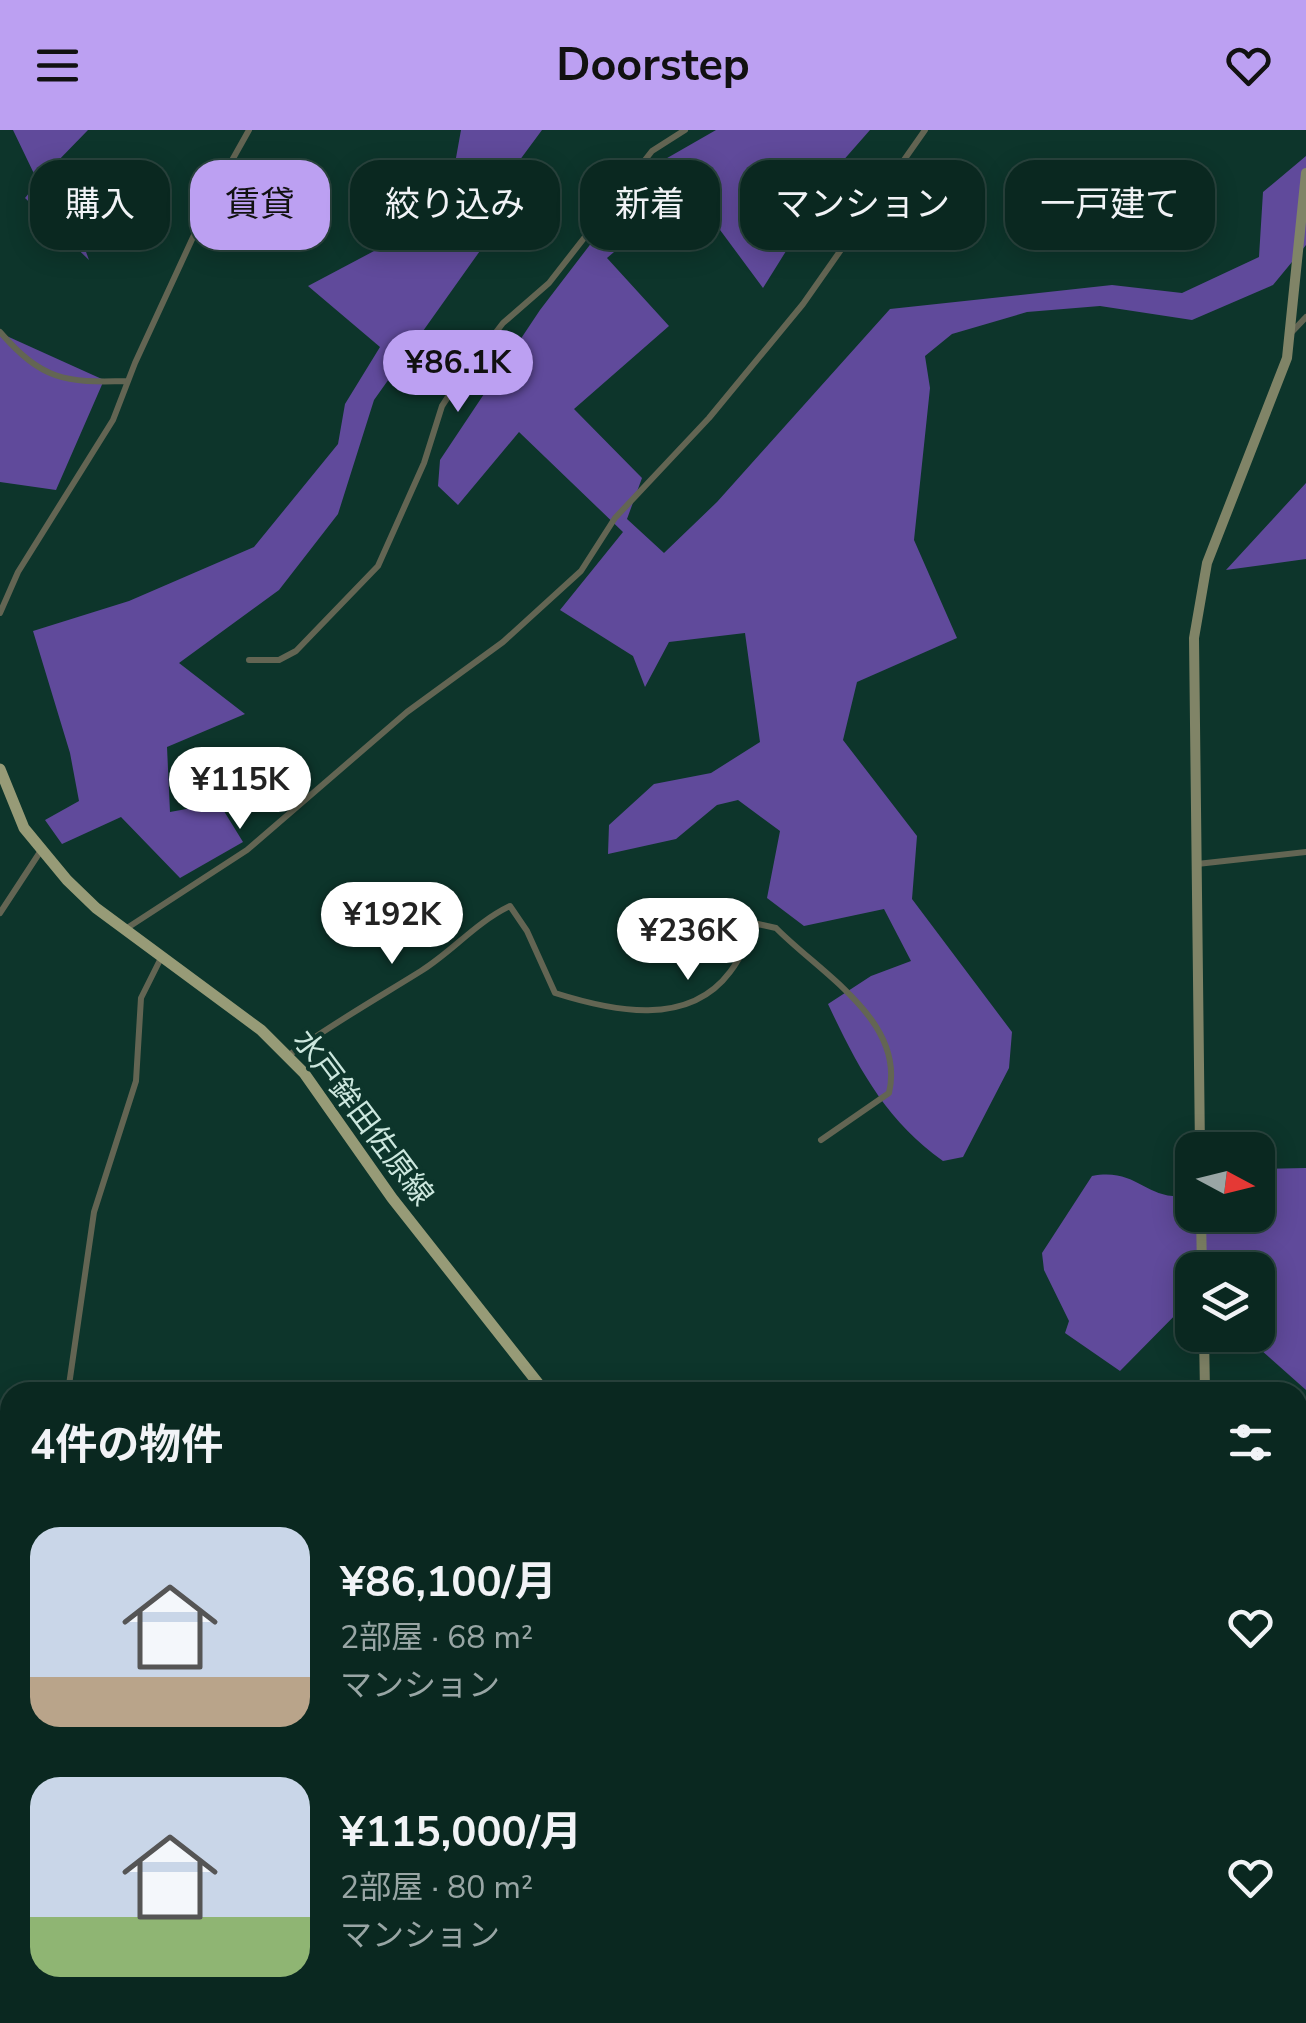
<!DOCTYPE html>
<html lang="ja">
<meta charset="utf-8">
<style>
:root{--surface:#0a2820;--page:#133029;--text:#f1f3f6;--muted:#99a6a5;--line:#2a443e;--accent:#bca0f2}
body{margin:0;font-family:"Nunito Sans","Noto Sans JP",sans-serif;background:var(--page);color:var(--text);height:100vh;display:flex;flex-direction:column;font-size:38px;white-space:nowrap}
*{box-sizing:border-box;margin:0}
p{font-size:32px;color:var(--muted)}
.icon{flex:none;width:55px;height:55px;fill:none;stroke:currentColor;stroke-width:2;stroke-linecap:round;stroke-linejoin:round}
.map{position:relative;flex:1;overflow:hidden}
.sheet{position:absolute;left:0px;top:1252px;width:1308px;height:642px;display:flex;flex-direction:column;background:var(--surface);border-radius:30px 30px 0 0;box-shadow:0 5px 25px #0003,0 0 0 2px var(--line)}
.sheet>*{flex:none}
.banner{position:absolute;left:30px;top:30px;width:1248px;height:90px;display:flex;gap:20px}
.needle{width:65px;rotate:97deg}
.tools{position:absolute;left:1175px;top:1002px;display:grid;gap:20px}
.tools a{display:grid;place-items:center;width:100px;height:100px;border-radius:20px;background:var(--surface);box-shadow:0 5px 25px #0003,0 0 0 2px var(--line);font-size:50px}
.price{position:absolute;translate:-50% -85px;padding:0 22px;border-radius:35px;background:#fff;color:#222;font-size:32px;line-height:65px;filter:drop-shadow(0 2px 5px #0008)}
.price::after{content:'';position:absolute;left:50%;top:60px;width:30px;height:22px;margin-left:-15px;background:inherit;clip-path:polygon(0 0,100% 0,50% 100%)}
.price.active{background:var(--accent);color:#111}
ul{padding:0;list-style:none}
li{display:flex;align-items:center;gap:30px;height:250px;padding:0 30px}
li span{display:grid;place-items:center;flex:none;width:280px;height:200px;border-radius:30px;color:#555}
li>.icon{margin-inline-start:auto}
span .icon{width:120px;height:120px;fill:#fffc;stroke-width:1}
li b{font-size:42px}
h2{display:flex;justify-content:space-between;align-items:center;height:120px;padding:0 30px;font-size:42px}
.pill{padding:0 35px;border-radius:30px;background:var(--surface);box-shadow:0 5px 25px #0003,0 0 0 2px var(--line);font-size:35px;line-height:90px}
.pill.active{background:var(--accent);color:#111}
header{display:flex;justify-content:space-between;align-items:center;height:130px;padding:0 30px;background:var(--accent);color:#111;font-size:45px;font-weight:700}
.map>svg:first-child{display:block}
.forest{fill:#604a9b}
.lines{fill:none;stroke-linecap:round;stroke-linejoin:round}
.street{stroke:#636553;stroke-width:6}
.secondary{stroke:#808467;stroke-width:10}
.primary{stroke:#979b77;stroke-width:11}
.labels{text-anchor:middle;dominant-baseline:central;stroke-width:8;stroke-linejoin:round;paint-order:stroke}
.street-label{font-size:30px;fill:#cce7de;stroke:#0d352b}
</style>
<header><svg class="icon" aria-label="menu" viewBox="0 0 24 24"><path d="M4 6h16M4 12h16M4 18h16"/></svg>Doorstep<svg class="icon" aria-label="heart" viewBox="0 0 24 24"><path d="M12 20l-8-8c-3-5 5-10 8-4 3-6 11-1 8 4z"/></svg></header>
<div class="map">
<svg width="1306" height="1893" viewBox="0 0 1306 1893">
<rect width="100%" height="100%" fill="#0d352b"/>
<!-- forest -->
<path class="forest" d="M13,0H88L54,35L89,130L25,68L38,52Z
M461,0H542L502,54L482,118L374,270L338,384L279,460L179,533L245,584L167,617L170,682L219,673L243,712L180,748L121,687L62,714L45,690L79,671L70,623L33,501L129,471L254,417L338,314L345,274L380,217L308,156L425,94L454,39Z
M716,0H870L841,33L763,158L689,58L607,128L669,196L574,279L642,348L627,389L664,423L717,372L890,179L1112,155L1182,163L1259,127L1263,62L1306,26V115L1273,155L1192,190L1100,176L1027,182L952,204L925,226L930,258L914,410L957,508L857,552L843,610L917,706L912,769L1012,902L1009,938L963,1027L943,1031C886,991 857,936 828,874L871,846L911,831L884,779L804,796L767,768L780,701L738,670L717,675L676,709L608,724L609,695L654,654L711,643L760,612L745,503L669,512L645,557L633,526L560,480L623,402L519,302L458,375L438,356L440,330L540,180L648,39Z
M0,203L104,250L56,360L0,352Z
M1306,353V429L1226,440Z
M1306,1038V1260L1244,1205H1258V1183L1275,1162L1241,1120L1221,1140H1192V1168L1120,1241L1065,1203L1069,1191L1044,1140L1042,1123L1092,1046C1140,1037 1146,1074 1192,1065V1085H1258V1039Z
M0,1293L10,1296V1390L0,1386Z
M1306,1380V1782L1298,1786V1391Z
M0,1578L10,1581V1649H0Z"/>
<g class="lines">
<!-- street -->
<path class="street" d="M0,202C42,250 64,253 127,251
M1290,204L1306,187
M0,483L18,442L113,290L135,233L212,66L249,0
M249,530H279L296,521L378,436L424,333L442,276L457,253L503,193L549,153L652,21L685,0
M1197,734L1306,722
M0,783L40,722
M124,800L247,720L407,582L503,512L581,441L615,388L709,288L803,174L925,0
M289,925C332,894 376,869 421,841C453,821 475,793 510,776L527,801L555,863C612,881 688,898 730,842C741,828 749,809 758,794L776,798C820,843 906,891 889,963L821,1010
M68,1262L94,1082L136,951L141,868L161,828
M1306,1576V1579
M0,1699L10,1692
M0,1737L10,1767"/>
<!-- secondary -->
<path class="secondary" d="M1200,1020L1194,508L1207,433L1287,228L1306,43
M1201,1085L1202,1140
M1204,1205L1205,1262
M1218,1893V1885"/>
<!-- primary -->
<path class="primary" d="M0,639L24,698L67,750L96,778L261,900L304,943L392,1068L545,1262
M1139,1885L1148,1893"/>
</g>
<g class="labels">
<!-- street labels -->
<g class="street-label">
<text transform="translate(363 988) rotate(53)">水戸鉾田佐原線</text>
</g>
</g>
</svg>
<div class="tools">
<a><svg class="needle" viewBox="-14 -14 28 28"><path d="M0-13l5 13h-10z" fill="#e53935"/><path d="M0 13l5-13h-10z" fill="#99a6a5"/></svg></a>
<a><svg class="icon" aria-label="layers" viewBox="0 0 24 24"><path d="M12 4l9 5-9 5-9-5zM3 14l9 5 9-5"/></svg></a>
</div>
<b class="price active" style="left:458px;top:285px">¥86.1K</b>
<b class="price" style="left:240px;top:702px">¥115K</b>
<b class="price" style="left:392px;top:837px">¥192K</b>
<b class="price" style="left:688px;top:853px">¥236K</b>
<div class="banner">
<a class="pill">購入</a>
<a class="pill active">賃貸</a>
<a class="pill">絞り込み</a>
<a class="pill">新着</a>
<a class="pill">マンション</a>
<a class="pill">一戸建て</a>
</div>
<section class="sheet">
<h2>4件の物件<svg class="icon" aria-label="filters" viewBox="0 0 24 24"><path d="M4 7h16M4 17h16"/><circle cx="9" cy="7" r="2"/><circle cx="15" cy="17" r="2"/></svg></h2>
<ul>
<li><span style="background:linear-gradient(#c9d6e8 75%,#b9a48a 0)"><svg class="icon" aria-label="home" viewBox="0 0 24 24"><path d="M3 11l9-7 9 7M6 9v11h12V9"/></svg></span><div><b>¥86,100/月</b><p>2部屋 · 68 m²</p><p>マンション</p></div><svg class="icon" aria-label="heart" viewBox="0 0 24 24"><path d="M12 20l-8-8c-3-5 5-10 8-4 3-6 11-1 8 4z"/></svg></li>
<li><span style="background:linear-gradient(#c9d6e8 70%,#8fb573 0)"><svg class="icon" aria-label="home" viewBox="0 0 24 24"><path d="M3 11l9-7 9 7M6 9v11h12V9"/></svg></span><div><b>¥115,000/月</b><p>2部屋 · 80 m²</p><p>マンション</p></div><svg class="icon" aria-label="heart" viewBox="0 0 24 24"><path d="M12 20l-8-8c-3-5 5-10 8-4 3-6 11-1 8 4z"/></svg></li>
</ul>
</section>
</div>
